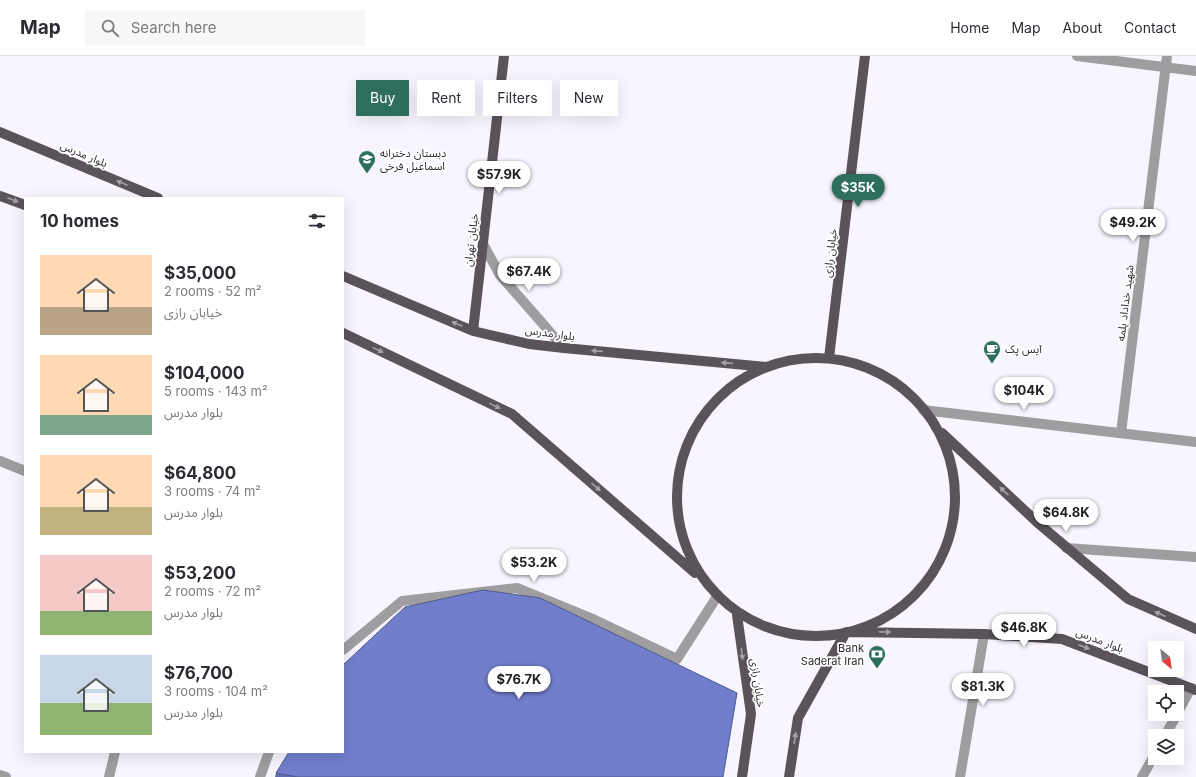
<!DOCTYPE html>
<meta charset="utf-8">
<style>
:root{--surface:#fff;--page:#f7f7f7;--text:#2b2b33;--muted:#7c7c81;--line:#e1e1e2;--accent:#2d6e5d}
body{margin:0;font-family:Inter,"Noto Sans Arabic",sans-serif;background:var(--page);color:var(--text);height:100vh;display:flex;flex-direction:column;font-size:15px;white-space:nowrap}
*{box-sizing:border-box;margin:0}
p{font-size:13px;color:var(--muted)}
.icon{flex:none;width:22px;height:22px;fill:none;stroke:currentColor;stroke-width:2;stroke-linecap:round;stroke-linejoin:round}
.map{position:relative;flex:1;overflow:hidden}
.sheet{position:absolute;left:24px;top:141px;width:320px;height:556px;display:flex;flex-direction:column;background:var(--surface);border-radius:0px;box-shadow:0 4px 16px #0002}
.sheet>*{flex:none}
.banner{position:absolute;left:356px;top:24px;width:380px;height:36px;display:flex;gap:8px}
.needle{width:26px;rotate:151deg}
.tools{position:absolute;left:1148px;top:585px;display:grid;gap:8px}
.tools a{display:grid;place-items:center;width:36px;height:36px;border-radius:0px;background:var(--surface);box-shadow:0 4px 16px #0002;font-size:20px}
.price{position:absolute;translate:-50% -34px;padding:0 9px;border-radius:14px;background:#fff;color:#222;font-size:13px;line-height:26px;filter:drop-shadow(0 1px 2px #0008)}
.price::after{content:'';position:absolute;left:50%;top:24px;width:12px;height:9px;margin-left:-6px;background:inherit;clip-path:polygon(0 0,100% 0,50% 100%)}
.price.on{background:var(--accent);color:#fff}
ul{padding:0;list-style:none}
li{display:flex;align-items:center;gap:12px;height:100px;padding:0 16px}
li span{display:grid;place-items:center;flex:none;width:112px;height:80px;border-radius:0px;color:#555}
li>.icon{margin-inline-start:auto}
span .icon{width:48px;height:48px;fill:#fffc;stroke-width:1}
li b{font-size:17px}
h2{display:flex;justify-content:space-between;align-items:center;height:48px;padding:0 16px;font-size:17px}
.chip{padding:0 14px;border-radius:0px;background:var(--surface);box-shadow:0 4px 16px #0002;font-size:14px;line-height:36px}
.chip.on{background:var(--accent);color:#fff}
header{display:flex;align-items:center;gap:24px;box-sizing:border-box;height:56px;padding:0 20px;background:var(--surface);border-bottom:1px solid var(--line)}
header strong{font-size:19px}
nav{display:flex;gap:22px;margin-inline-start:auto;font-size:14px}
.search{width:280px;height:36px;background:var(--page);display:flex;align-items:center;gap:10px;box-sizing:border-box;padding:0 14px;border-radius:0px;color:var(--muted);font-size:15px}
.map>svg:first-child{display:block}
.lines{fill:none;stroke-linecap:round;stroke-linejoin:round}
.minor{stroke:#a09da0;stroke-width:10}
.major{stroke:#5a545a;stroke-width:10}
.wall{fill:#616caf}
.building{fill:#717ecb;stroke:#4f588e}
.oneway{fill:#a4a1a4}
.labels{text-anchor:middle;dominant-baseline:central;stroke-width:3.5;stroke-linejoin:round;paint-order:stroke}
.poi-label{font-size:11px;fill:#2e2d31;stroke:#fff;text-anchor:start}
.street-label{font-size:11px;fill:#2e2d31;stroke:#fff}
</style>
<header>
<strong>Map</strong>
<div class="search"><svg class="icon" aria-label="search" viewBox="0 0 24 24"><circle cx="10" cy="10" r="6"/><path d="M15 15l6 6"/></svg>Search here</div>
<nav><a>Home</a><a>Map</a><a>About</a><a>Contact</a></nav>
</header>
<div class="map">
<svg width="1196" height="721" viewBox="0 0 1196 721">
<rect width="100%" height="100%" fill="#f8f5fe"/>
<g class="lines">
<!-- minor -->
<path class="minor" d="M1077,0L1196,15
M483,188L500,219L564,292
M923,354L1196,386
M1121,377L1167,0
M0,405L25,415
M1066,492L1196,501
M343,594L402,545L517,532L595,564L677,603L718,539
M1177,658L1191,632
M1165,680L1177,658
M0,719L6,721
M109,721L115,696
M260,721L269,696
M960,721L984,578
M1142,721L1155,698"/>
<!-- major -->
<path class="major" d="M0,76L158,142
M0,140L25,149
M343,220L473,275L529,288L564,292L766,311
M473,275L504,0
M343,277L512,358L695,517
M677 441a139 139 0 1 1 278 0a139 139 0 1 1-278 0Z
M829,302L865,0
M942,377L1039,468L1128,543L1196,573
M737,559L751,658L742,721
M789,721L798,662L846,576L984,578L1062,583L1196,634"/>
</g>
<!-- wall -->
<path class="wall" d="M276,717L723,721H275Z"/>
<!-- building -->
<path class="building" d="M483,534L540,542L737,637L723,721H297L276,717L289,696H343V609L405,551Z"/>
<!-- one-way arrows -->
<defs><path id="oneway-solid" d="M-6-.8H1V-3.2L6.5 0L1 3.2V.8H-6Z"/></defs>
<g class="oneway">
<use href="#oneway-solid" transform="translate(122 127) rotate(-157)"/>
<use href="#oneway-solid" transform="translate(13 144) rotate(21)"/>
<use href="#oneway-solid" transform="translate(457 268) rotate(-157)"/>
<use href="#oneway-solid" transform="translate(378 294) rotate(26)"/>
<use href="#oneway-solid" transform="translate(597 295) rotate(-175)"/>
<use href="#oneway-solid" transform="translate(727 307) rotate(-175)"/>
<use href="#oneway-solid" transform="translate(495 350) rotate(26)"/>
<use href="#oneway-solid" transform="translate(596 431) rotate(41)"/>
<use href="#oneway-solid" transform="translate(1004 435) rotate(-137)"/>
<use href="#oneway-solid" transform="translate(1160 558) rotate(-156)"/>
<use href="#oneway-solid" transform="translate(885 576) rotate(1)"/>
<use href="#oneway-solid" transform="translate(1084 591) rotate(21)"/>
<use href="#oneway-solid" transform="translate(742 598) rotate(82)"/>
<use href="#oneway-solid" transform="translate(795 682) rotate(-81)"/>
</g>
<!-- icons -->
<defs>
<g id="school-pin" transform="scale(0.9)"><path d="M0 17L-7.5 6A9.5 9.5 0 1 1 7.5 6Z" fill="#2d6e5d" stroke="#fff"/><path d="M0-5L7-2L0 1L-7-2ZM-4 1L0 2.5L4 1V4Q0 6-4 4Z" fill="#fff"/></g>
<g id="cafe-pin" transform="scale(0.9)"><path d="M0 17L-7.5 6A9.5 9.5 0 1 1 7.5 6Z" fill="#2d6e5d" stroke="#fff"/><path d="M-5.5-4.5H6V0H3Q3 3.5 0 3.5H-2.5Q-5.5 3.5-5.5 0ZM3-3.2v2h1.7v-2ZM-6 4.5H4V6H-6Z" fill="#fff"/></g>
<g id="bank-pin" transform="scale(0.9)"><path d="M0 17L-7.5 6A9.5 9.5 0 1 1 7.5 6Z" fill="#2d6e5d" stroke="#fff"/><path d="M-6-4H6V4H-6ZM0-2.3a2.3 2.3 0 1 0 0 4.6a2.3 2.3 0 1 0 0-4.6Z" fill="#fff"/></g>
</defs>
<g fill-rule="evenodd">
<use href="#school-pin" x="367" y="103"/>
<use href="#cafe-pin" x="992" y="293"/>
<use href="#bank-pin" x="877" y="598"/>
</g>
<g class="labels">
<!-- poi labels -->
<g class="poi-label">
<text x="380" y="97">دبستان دخترانه<tspan x="380" dy="13">اسماعیل فرخی</tspan></text>
<text x="1005" y="293">آیس پک</text>
<text x="864" y="592" text-anchor="end">Bank<tspan x="864" dy="13">Saderat Iran</tspan></text>
</g>
<!-- street labels -->
<g class="street-label">
<text transform="translate(84 98) rotate(23)">بلوار مدرس</text>
<text transform="translate(471 184) rotate(-83)">خیابان تهران</text>
<text transform="translate(830 197) rotate(-83)">خیابان رازی</text>
<text transform="translate(1125 247) rotate(-83)">شهید خداداد یلمه</text>
<text transform="translate(550 277) rotate(8)">بلوار مدرس</text>
<text transform="translate(1100 584) rotate(21)">بلوار مدرس</text>
<text transform="translate(758 627) rotate(82)">خیابان رازی</text>
</g>
</g>
</svg>
<div class="tools">
<a><svg class="needle" viewBox="-14 -14 28 28"><path d="M0-13l5 13h-10z" fill="#e53935"/><path d="M0 13l5-13h-10z" fill="#7c7c81"/></svg></a>
<a><svg class="icon" aria-label="locate" viewBox="0 0 24 24"><circle cx="12" cy="12" r="6"/><path d="M12 2v4M12 18v4M2 12h4M18 12h4"/></svg></a>
<a><svg class="icon" aria-label="layers" viewBox="0 0 24 24"><path d="M12 4l9 5-9 5-9-5zM3 14l9 5 9-5"/></svg></a>
</div>
<b class="price" style="left:499px;top:139px">$57.9K</b>
<b class="price on" style="left:858px;top:152px">$35K</b>
<b class="price" style="left:1133px;top:187px">$49.2K</b>
<b class="price" style="left:529px;top:236px">$67.4K</b>
<b class="price" style="left:1024px;top:355px">$104K</b>
<b class="price" style="left:1066px;top:477px">$64.8K</b>
<b class="price" style="left:534px;top:527px">$53.2K</b>
<b class="price" style="left:1024px;top:592px">$46.8K</b>
<b class="price" style="left:519px;top:644px">$76.7K</b>
<b class="price" style="left:983px;top:651px">$81.3K</b>
<div class="banner">
<a class="chip on">Buy</a>
<a class="chip">Rent</a>
<a class="chip">Filters</a>
<a class="chip">New</a>
</div>
<section class="sheet">
<h2>10 homes<svg class="icon" aria-label="filters" viewBox="0 0 24 24"><path d="M4 7h16M4 17h16"/><circle cx="9" cy="7" r="2"/><circle cx="15" cy="17" r="2"/></svg></h2>
<ul>
<li><span style="background:linear-gradient(#ffd9b3 65%,#b9a48a 0)"><svg class="icon" aria-label="home" viewBox="0 0 24 24"><path d="M3 11l9-7 9 7M6 9v11h12V9"/></svg></span><div><b>$35,000</b><p>2 rooms · 52 m²</p><p>خیابان رازی</p></div></li>
<li><span style="background:linear-gradient(#ffd9b3 75%,#7fa58c 0)"><svg class="icon" aria-label="home" viewBox="0 0 24 24"><path d="M3 11l9-7 9 7M6 9v11h12V9"/></svg></span><div><b>$104,000</b><p>5 rooms · 143 m²</p><p>بلوار مدرس</p></div></li>
<li><span style="background:linear-gradient(#ffd9b3 65%,#c2b280 0)"><svg class="icon" aria-label="home" viewBox="0 0 24 24"><path d="M3 11l9-7 9 7M6 9v11h12V9"/></svg></span><div><b>$64,800</b><p>3 rooms · 74 m²</p><p>بلوار مدرس</p></div></li>
<li><span style="background:linear-gradient(#f6c9c9 70%,#8fb573 0)"><svg class="icon" aria-label="home" viewBox="0 0 24 24"><path d="M3 11l9-7 9 7M6 9v11h12V9"/></svg></span><div><b>$53,200</b><p>2 rooms · 72 m²</p><p>بلوار مدرس</p></div></li>
<li><span style="background:linear-gradient(#c9d6e8 60%,#8fb573 0)"><svg class="icon" aria-label="home" viewBox="0 0 24 24"><path d="M3 11l9-7 9 7M6 9v11h12V9"/></svg></span><div><b>$76,700</b><p>3 rooms · 104 m²</p><p>بلوار مدرس</p></div></li>
</ul>
</section>
</div>
